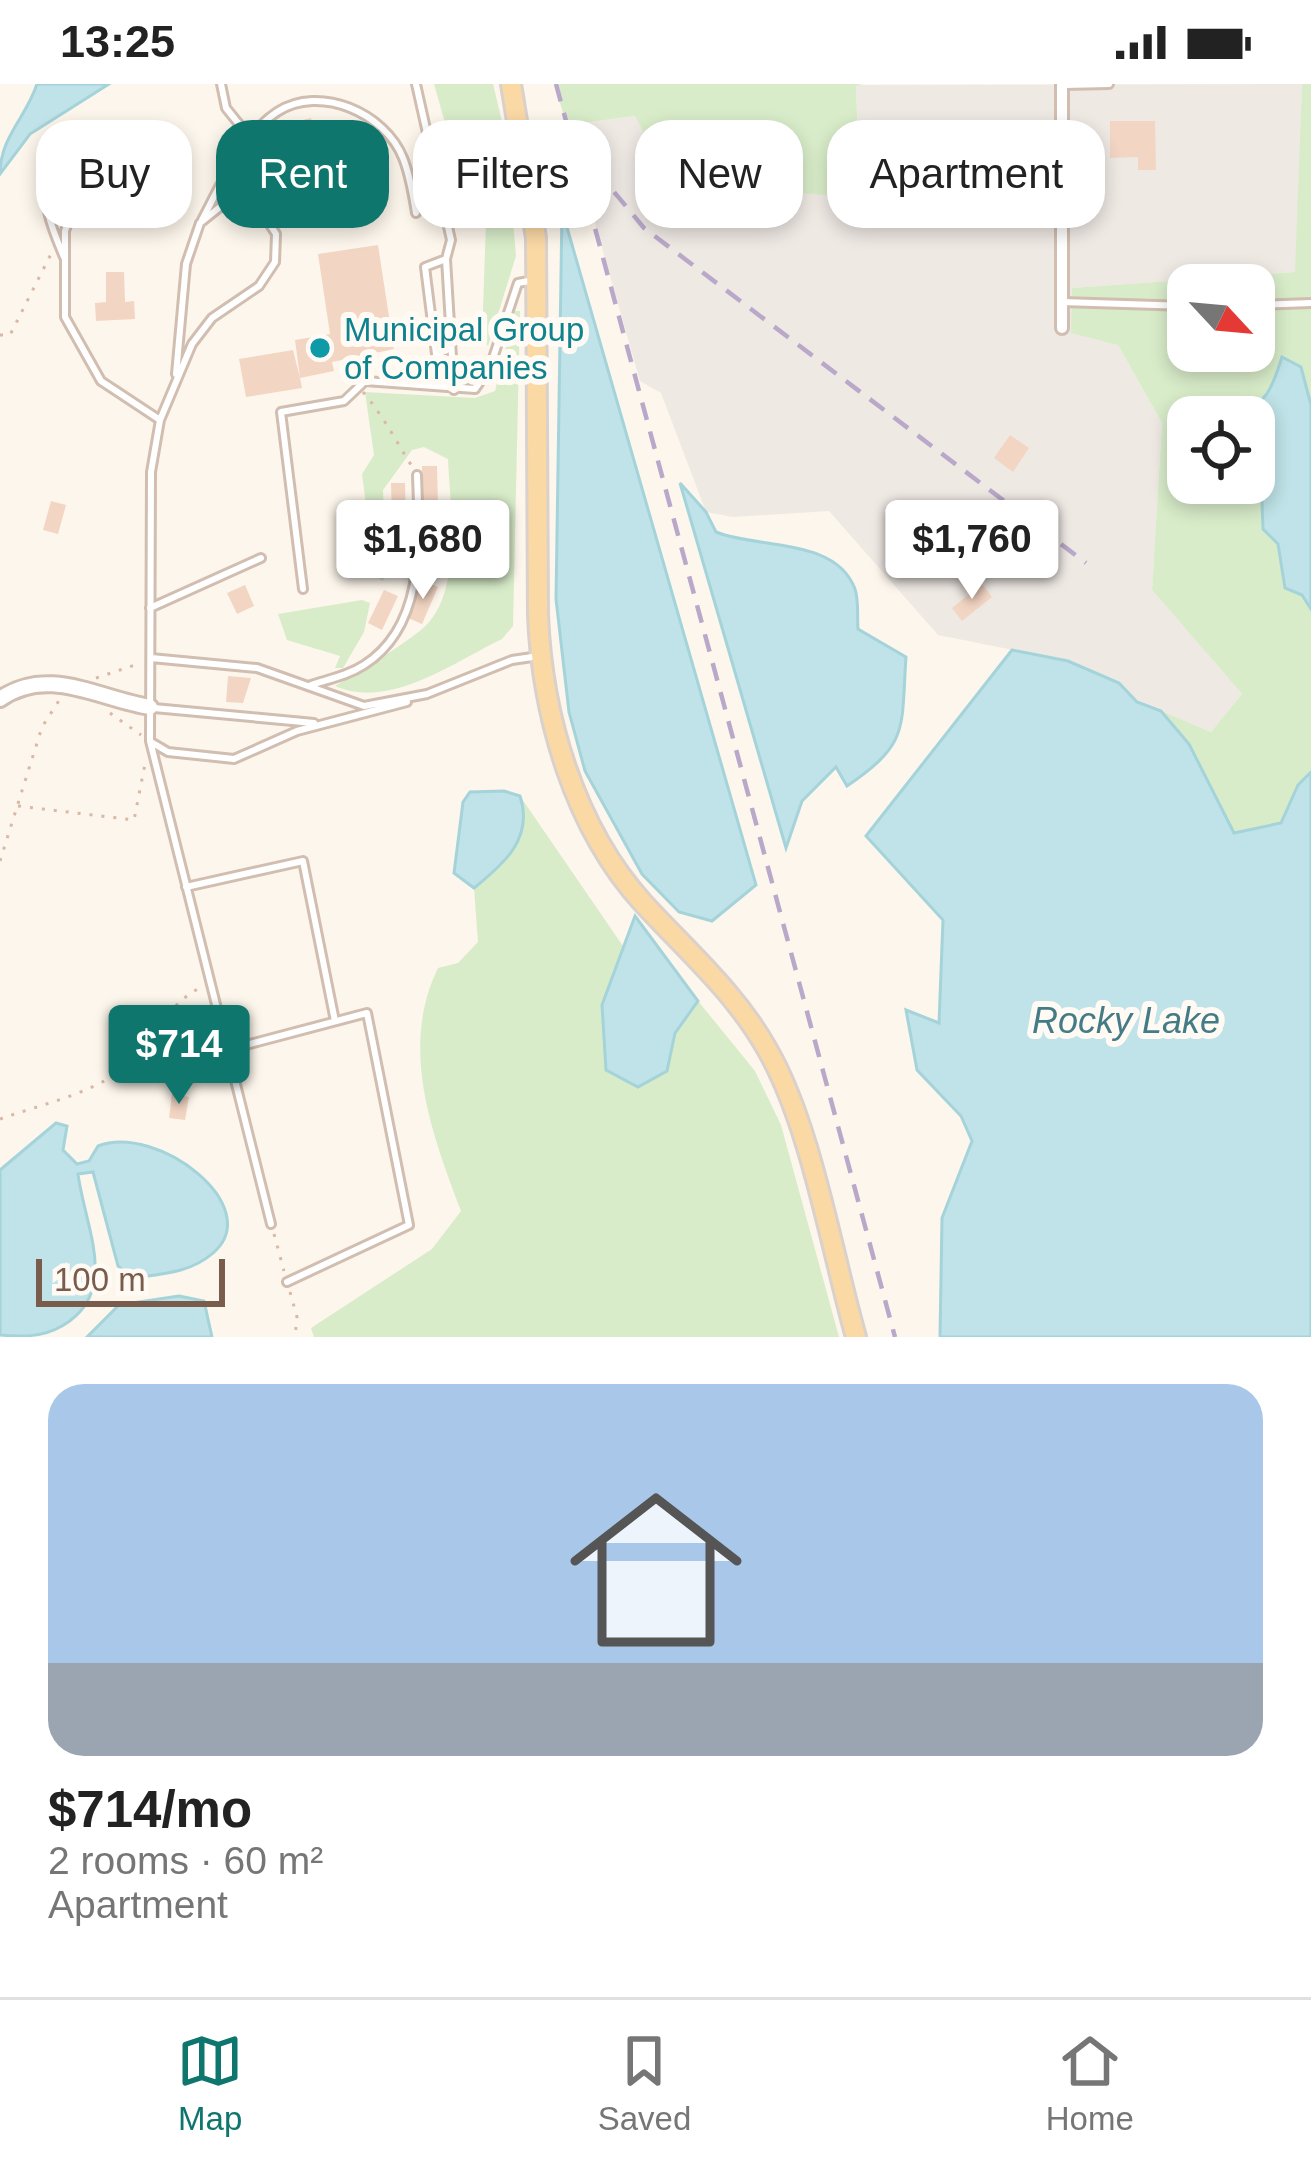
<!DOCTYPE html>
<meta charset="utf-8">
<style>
:root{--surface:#fff;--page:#f2f2f2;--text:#222;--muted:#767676;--line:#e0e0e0;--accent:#0f766e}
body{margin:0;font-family:Arial,sans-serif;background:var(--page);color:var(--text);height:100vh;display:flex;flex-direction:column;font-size:45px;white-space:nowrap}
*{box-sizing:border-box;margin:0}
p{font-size:39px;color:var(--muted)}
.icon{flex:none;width:66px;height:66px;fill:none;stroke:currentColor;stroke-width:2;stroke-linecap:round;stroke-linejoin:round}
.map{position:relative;height:1253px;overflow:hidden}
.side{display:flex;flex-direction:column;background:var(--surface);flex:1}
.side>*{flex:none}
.top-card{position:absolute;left:36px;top:36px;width:1239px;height:108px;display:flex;gap:24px}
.needle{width:78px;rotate:116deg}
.controls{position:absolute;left:1167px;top:180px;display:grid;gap:24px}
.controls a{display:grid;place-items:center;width:108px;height:108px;border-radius:24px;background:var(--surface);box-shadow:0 6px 18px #0003;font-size:60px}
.scale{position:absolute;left:36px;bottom:30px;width:189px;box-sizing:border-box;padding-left:12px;border:6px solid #7a5c4d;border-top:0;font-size:33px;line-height:42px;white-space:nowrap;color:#7a5c4d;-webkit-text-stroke:9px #fffaf3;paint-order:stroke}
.price{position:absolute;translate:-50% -102px;padding:0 27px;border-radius:12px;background:#fff;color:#222;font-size:39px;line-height:78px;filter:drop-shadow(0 3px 6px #0008)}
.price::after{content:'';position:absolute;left:50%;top:72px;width:36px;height:27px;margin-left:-18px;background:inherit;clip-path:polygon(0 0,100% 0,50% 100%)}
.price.on{background:var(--accent);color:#fff}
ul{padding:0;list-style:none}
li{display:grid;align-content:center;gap:24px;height:636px;padding:0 48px}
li+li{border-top:3px solid var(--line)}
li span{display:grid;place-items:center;height:372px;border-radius:36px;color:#555}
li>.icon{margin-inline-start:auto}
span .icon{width:216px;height:216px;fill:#fffc;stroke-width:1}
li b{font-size:51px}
.tag{padding:0 42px;border-radius:36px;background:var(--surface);box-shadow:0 6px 18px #0003;font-size:42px;line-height:108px}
.tag.on{background:var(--accent);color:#fff}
.status{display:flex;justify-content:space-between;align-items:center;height:84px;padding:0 60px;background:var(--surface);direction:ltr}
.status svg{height:33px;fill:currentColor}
.tab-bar{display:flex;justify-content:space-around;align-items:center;height:168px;border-top:3px solid var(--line);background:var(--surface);font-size:33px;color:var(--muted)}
.tab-bar a{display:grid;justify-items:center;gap:6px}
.tab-bar .on{color:var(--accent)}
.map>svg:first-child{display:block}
.industrial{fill:#efe9e4}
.green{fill:#d8ecc9;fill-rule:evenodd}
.water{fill:#bfe3e8;stroke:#a5d3da;stroke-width:3}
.building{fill:#f3d5c3}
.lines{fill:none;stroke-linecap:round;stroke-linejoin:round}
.service-casing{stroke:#d1beb0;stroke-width:12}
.minor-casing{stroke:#d1beb0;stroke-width:16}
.tertiary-casing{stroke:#d1beb0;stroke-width:20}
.primary-casing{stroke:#dad1cd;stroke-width:24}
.path{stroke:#d9b8a5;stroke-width:3;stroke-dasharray:3 9;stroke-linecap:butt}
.service{stroke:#fff;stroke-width:6}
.minor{stroke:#fff;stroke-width:10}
.tertiary{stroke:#fff;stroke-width:14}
.primary{stroke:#fbd9a5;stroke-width:18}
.rail{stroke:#b9a8c9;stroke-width:4.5;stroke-dasharray:18 12;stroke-linecap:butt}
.culture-dot{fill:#0f9aa8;stroke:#fffaf3;stroke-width:4.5}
.labels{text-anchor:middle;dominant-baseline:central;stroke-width:12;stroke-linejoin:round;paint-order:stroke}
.culture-label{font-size:33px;fill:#0d838f;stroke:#fffaf3;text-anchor:start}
.water-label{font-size:36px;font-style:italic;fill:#437c86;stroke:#fffaf3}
</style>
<div class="status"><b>13:25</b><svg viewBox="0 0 49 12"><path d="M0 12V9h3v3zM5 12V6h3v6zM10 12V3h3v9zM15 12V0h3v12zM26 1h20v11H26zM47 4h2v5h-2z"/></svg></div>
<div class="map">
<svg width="1311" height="1253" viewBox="0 0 1311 1253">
<rect width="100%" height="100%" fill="#fdf6ec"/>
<!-- industrial -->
<path class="industrial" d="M1302,0L1296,188L1073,204L1118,261L1162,339L1152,506L1242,610L1211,648L1137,618L1119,599L1068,577L938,551L829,427L733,433L706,428L661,309L640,297L567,41L635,32L860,112L856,1Z"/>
<!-- green -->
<path class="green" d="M434,0H493L506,54L516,172L488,262L482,254L488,80H468L466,134L459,138L447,46Z
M554,0H862L856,2L860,113L672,101L635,32L567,41Z
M1302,0H1311V321L1301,283C1253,327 1255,333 1188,333V399H1247L1262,418L1263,445L1277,460L1311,525V688L1298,701L1281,739L1233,749L1189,660L1161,627L1211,648L1242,610L1152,506L1162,339L1118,261L1071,249L1072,204L1295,188ZM1188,201H1254V267H1188Z
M515,227H520L513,542L502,555C452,579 390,626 335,602C365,584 394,567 421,546C464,511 450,423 448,375L424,363L412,366L383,406L386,489L383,497L375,492L362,390L374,371L365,308L475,314L495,307Z
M362,516L370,519L364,548L343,584H335L340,572L287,556L278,530Z
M520,712L625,865L602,921L667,987L675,949L698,917L755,987L781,1041L839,1253H314L311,1244L432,1165L461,1127C432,1050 399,964 438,884L458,879L478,858L474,804L502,781L525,728Z"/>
<!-- water -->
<path class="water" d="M37,0H109L30,50L0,90C0,53 26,34 37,0Z
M562,126L756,801L712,837L679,828L642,790L585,687L569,628L556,515Z
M1282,273L1301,283L1311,321V525L1302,511L1285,504L1278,460L1263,445L1262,418L1247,399H1254V333H1238C1267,318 1272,305 1282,273Z
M680,399L706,428L716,448C757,465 836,453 855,505C859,516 857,533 858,545L906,573C901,645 910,659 847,702L836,683L802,717L786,764Z
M1012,566L1068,577L1119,599L1137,618L1161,627L1189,660L1234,749L1281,739L1298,701L1311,688V1253H940L942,1134L972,1057L961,1032L917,986L906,926L939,939L943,836L866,752Z
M504,707L520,712C534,754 504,780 474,804L454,789L463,718L470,708Z
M635,832L698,917L675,949L667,987L638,1003L606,986L602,921Z
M56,1039L67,1042L63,1066L77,1080L89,1077L98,1062C157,1039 267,1123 213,1169C191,1189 160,1190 132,1194L118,1182L93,1088L78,1090C85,1144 121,1208 62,1242C43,1253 23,1253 0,1251V1086Z
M179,1212L204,1217L212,1253H87L119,1221Z"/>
<!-- building -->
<path class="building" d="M311,34L316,55L278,65L272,44Z
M1110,37H1155L1156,86H1138V73L1110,74Z
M378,161L394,265L332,278L334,287L300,294L302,304L246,313L239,275L293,266L300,294L295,256L330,250L318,170Z
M106,188H124L125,218L134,217L135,235L96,237L95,219L106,218Z
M1010,351L1029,364L1013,388L994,374Z
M422,382H437L438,421L423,422Z
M391,399H405L406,435L392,436Z
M51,417L66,421L58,450L43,446Z
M428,441H444V481H428Z
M406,451L407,488L393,489L392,452Z
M423,497L438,503L422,540L408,534Z
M982,500L992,513L962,537L952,524Z
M245,501L254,522L237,530L227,509Z
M384,506L398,512L382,546L368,539Z
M228,592L251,594L243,619L226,618Z
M172,1010L189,1013L185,1036L169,1034Z"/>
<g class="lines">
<!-- service casing -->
<g class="service-casing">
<path id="service" d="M221,0L226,24L251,55
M416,0L451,156L446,175L454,306
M1064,1L1109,0
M255,52L258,122
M202,136C221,100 242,51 277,28C320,0 385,29 403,74C410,91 413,111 416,129
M64,173C51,143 38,111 51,79L69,74L79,79L83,97L65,147V233L101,297L160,336
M446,175L425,183L436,270L450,277
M1062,218L1188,222
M1254,221L1311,219
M176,290L186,180L200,139L230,115L258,122L276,150L275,178L259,202L212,234L192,260L160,336L151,388L150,657L271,1140
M303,505L281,328L344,317L365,297L475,305L490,283L518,199L534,196
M150,524L261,474
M151,574L257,584L364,622L427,610L512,576L539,572
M311,601C329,595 347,592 364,581C427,541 419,454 417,391
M154,624L314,639
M151,658L168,668L234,675L297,647L407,618
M186,803L303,777L335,937
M227,966L367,929L409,1141L287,1198"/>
</g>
<!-- minor casing -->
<g class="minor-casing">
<path id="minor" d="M1062,0V244"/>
</g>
<!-- tertiary casing -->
<g class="tertiary-casing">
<path id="tertiary" d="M0,615C48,581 99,615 150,623"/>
</g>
<!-- primary casing -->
<g class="primary-casing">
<path id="primary" d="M511,0L536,154L538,531C542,631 574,743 643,819C686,866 735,908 767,965C811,1041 831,1165 856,1253"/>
</g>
<!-- path -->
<path class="path" d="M0,251H10L51,170
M363,308C384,333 396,357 413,384
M361,442L370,440L371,450L407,440
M96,594L138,580
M110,629L141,651
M18,722L134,736L145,680
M0,777L42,643L60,615
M0,1035C45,1019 106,1007 139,971C162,946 169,918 202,903
M274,1150L284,1187
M290,1208L297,1233L295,1253"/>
<!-- service -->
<use href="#service" class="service"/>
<!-- minor -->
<use href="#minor" class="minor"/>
<!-- tertiary -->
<use href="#tertiary" class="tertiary"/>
<!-- primary -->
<use href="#primary" class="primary"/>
<!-- rail -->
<path class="rail" d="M556,0L895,1253
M585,56L605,97L644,144L1086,479"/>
</g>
<!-- markers -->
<circle class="culture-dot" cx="320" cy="264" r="12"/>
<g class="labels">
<!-- culture labels -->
<g class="culture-label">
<text x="344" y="245">Municipal Group<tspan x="344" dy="38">of Companies</tspan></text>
</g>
<!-- water labels -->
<g class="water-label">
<text x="1126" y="936">Rocky Lake</text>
</g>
</g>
</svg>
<div class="controls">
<a><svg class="needle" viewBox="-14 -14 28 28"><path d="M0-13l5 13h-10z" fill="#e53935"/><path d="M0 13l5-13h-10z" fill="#767676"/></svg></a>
<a><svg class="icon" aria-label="locate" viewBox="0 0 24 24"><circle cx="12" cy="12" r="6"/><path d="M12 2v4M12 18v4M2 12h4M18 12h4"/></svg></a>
</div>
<div class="scale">100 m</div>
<b class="price" style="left:423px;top:518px">$1,680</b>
<b class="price" style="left:972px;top:518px">$1,760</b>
<b class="price on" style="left:179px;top:1023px">$714</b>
<div class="top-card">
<a class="tag">Buy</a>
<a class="tag on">Rent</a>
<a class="tag">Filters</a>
<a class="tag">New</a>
<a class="tag">Apartment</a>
</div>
</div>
<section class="side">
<ul>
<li><span style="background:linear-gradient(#a9c7e8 75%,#9aa5b1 0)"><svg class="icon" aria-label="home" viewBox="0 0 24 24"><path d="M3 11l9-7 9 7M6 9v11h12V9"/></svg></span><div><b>$714/mo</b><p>2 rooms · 60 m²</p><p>Apartment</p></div></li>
</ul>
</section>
<nav class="tab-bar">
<a class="on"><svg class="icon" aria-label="map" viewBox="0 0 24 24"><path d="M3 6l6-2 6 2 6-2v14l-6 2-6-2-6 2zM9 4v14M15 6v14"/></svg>Map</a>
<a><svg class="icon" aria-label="saved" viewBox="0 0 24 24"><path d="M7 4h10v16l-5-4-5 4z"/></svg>Saved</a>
<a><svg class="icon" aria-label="home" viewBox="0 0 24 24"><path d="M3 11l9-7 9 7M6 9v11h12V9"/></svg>Home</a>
</nav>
